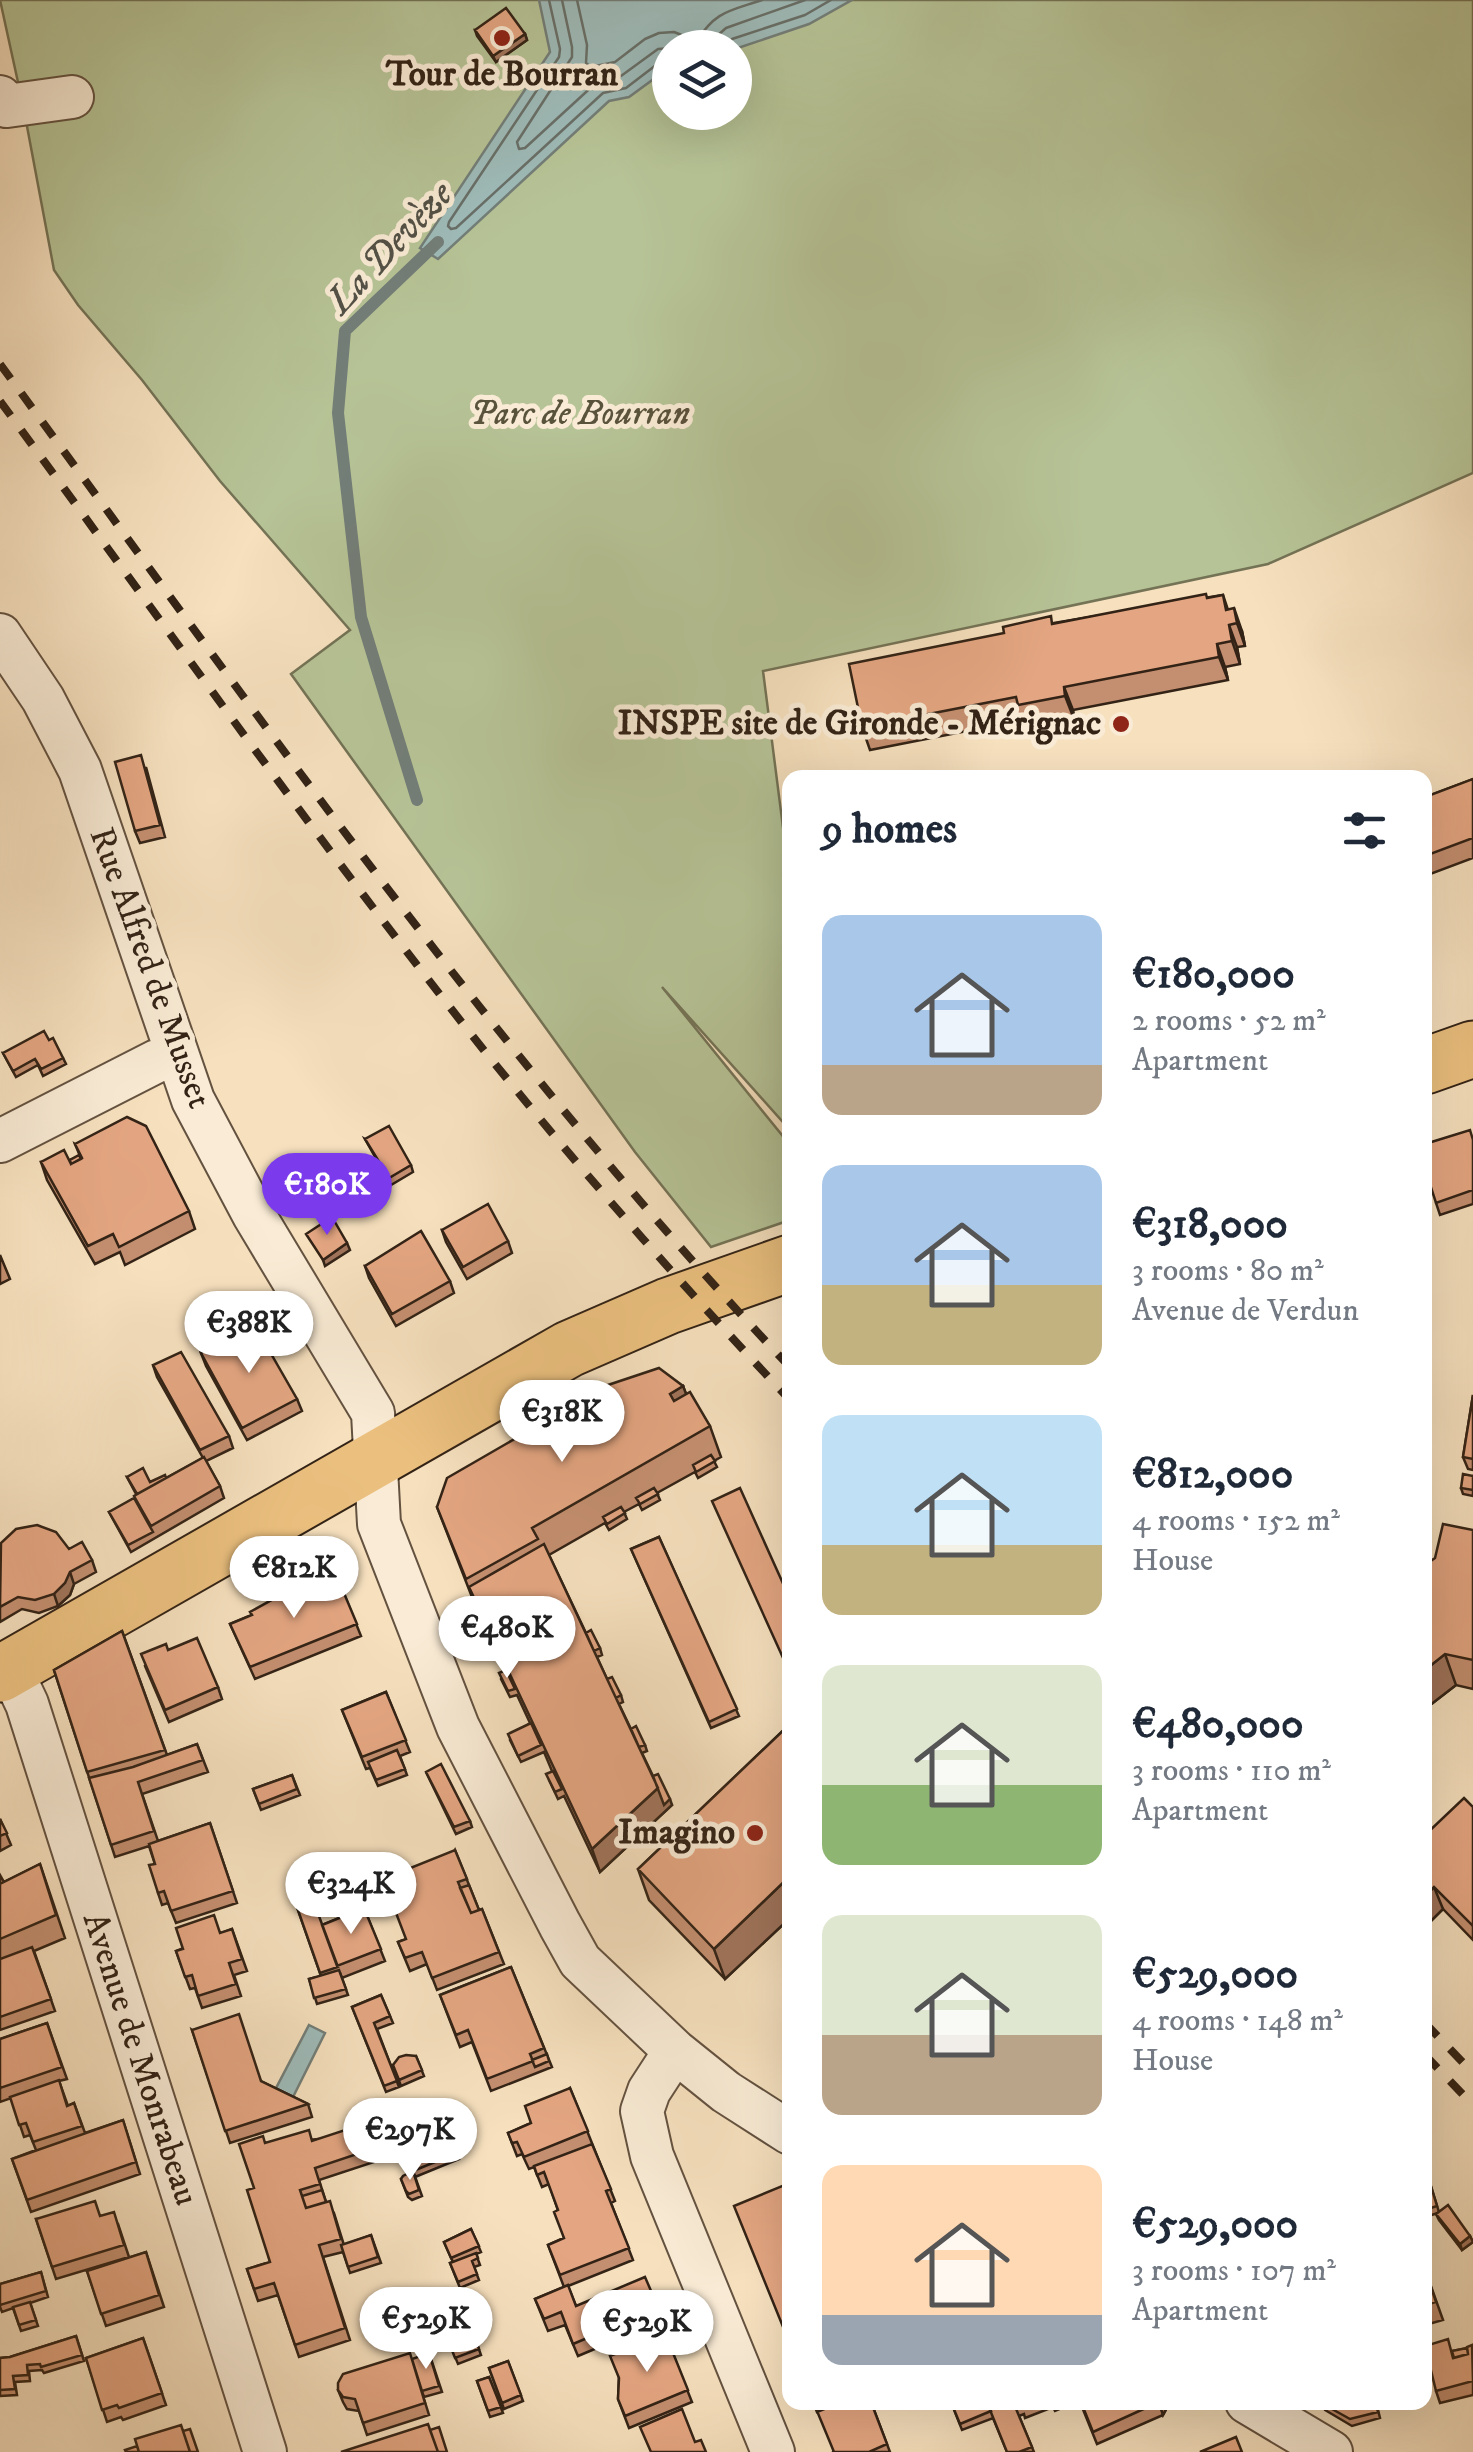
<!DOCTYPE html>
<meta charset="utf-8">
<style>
:root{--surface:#fff;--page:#f2f2f3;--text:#1f2937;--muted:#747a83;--accent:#7c3aed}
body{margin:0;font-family:"IM FELL DW Pica",serif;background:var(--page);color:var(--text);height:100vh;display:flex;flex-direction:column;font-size:38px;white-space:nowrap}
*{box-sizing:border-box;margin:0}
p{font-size:32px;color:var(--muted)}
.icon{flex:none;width:55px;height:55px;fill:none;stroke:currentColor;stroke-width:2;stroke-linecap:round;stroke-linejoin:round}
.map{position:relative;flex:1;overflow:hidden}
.drawer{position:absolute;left:782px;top:770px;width:650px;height:1640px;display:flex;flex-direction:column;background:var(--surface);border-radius:20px;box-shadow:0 10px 40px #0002}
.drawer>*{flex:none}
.fabs{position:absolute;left:652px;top:30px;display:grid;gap:20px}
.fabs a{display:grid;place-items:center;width:100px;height:100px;border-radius:50%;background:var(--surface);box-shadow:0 10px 40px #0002;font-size:50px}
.price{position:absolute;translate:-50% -85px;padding:0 22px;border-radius:35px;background:#fff;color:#222;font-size:32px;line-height:65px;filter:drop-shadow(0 2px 5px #0008)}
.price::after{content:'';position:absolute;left:50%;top:60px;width:30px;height:22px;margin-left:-15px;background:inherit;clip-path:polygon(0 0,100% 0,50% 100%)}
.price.current{background:var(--accent);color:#fff}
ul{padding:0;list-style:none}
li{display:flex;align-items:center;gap:30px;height:250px;padding:0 40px}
li span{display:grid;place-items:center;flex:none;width:280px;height:200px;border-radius:20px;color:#555}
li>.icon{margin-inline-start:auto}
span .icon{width:120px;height:120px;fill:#fffc;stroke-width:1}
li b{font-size:42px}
h2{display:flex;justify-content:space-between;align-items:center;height:120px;padding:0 40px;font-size:42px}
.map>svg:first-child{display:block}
.green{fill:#b6c396;stroke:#747356;stroke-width:2.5;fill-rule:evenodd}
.water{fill:#9ebbb9;stroke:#737e78;stroke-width:2.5}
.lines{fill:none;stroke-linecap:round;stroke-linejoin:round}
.shore{stroke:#686f68;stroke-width:2.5}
.stream{stroke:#737e78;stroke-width:12}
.minor-casing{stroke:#645240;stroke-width:46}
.major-casing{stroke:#332316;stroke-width:59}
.minor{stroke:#f9ebd5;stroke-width:42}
.major{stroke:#ebc07f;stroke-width:55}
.rail{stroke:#332316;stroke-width:8;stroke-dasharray:18 18;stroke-linecap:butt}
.wall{fill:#c48f70;stroke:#332316;stroke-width:2.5}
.shaded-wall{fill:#a0745b;stroke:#332316;stroke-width:2.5}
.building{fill:#e4a682;stroke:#332316;stroke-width:2.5}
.poi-dot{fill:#8f2418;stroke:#f9ebd5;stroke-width:4}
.labels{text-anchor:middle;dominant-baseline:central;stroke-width:10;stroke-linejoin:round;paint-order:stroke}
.poi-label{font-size:35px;font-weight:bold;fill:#332316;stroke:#f9ebd5;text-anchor:end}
.park-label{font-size:35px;font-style:italic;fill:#5a533c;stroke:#f9ebd5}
.street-label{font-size:35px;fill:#332316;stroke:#f9ebd5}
.water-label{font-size:38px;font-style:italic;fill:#535147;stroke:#f9ebd5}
</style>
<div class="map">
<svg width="1473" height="2452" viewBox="0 0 1473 2452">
<rect width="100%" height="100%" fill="#f6e0be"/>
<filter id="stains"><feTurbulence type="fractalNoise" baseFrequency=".002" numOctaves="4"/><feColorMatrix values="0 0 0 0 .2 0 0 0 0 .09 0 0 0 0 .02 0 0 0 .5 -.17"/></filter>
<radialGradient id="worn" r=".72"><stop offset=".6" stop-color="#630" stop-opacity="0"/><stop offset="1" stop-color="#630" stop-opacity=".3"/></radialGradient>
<!-- green -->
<path class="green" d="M0,0H1473V473L1268,564L763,671L790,882V1130L662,987L790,1145V1220L711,1247L635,1152L291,674L350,630L220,481L142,380L78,305L54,270L23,105ZM670,48H735V112H670Z"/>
<!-- water -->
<path class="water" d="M539,0H852L809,24L735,49L670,48V67L629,97L609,101L438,259L420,248L550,52Z
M309,2025L325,2033L292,2099L275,2090Z"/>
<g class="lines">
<!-- shore -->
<path class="shore" d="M549,0L560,49L559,57L449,222L448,226L451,229L456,228L603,93L626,88L660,62L670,60
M562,0L572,47V57L517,142L519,149L525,148L597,82L621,76L658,49L673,48
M577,0L587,45L586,63L591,67L615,62L645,39L659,33L674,32L697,41C715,11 730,11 762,0
M713,48L717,36L726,28L805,0
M725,48L732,39L805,15L831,0"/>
<!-- stream -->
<path class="stream" d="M417,800L361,617L338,413L345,331L438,242"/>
<!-- minor casing -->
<g class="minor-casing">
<path id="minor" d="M0,97L7,106L72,97
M0,635L43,699L80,770L193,1100L254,1215L373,1413L379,1524L458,1727L560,1925L580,1961L675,2051L726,2092L790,2133
M0,1141L157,1061L177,1054
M10,1668L27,1704L265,2452
M675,2051L649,2091L642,2111L652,2156L773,2452
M1247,2402L1331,2452"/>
</g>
<!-- major casing -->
<g class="major-casing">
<path id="major" d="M1425,1066L1473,1049
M0,1674L569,1349L668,1306L790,1263"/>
</g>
<!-- minor -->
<use href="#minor" class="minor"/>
<!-- major -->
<use href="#major" class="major"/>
<!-- rail -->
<path class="rail" d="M0,364C252,707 497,1058 790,1367
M0,401C156,613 308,828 471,1034C572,1161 679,1282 790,1400
M1425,2023L1473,2073
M1425,2055L1473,2105"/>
</g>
<!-- wall -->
<path class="wall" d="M475,30L525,34L527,40L496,62L477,36Z
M1223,595L1228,610L1242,631L1245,646L1237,647L1240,664L1225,667L1228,680L1073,710L1074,719L1026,727L1023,720L870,750L862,727L1054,623Z
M146,767L165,837L140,843L135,831Z
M1473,779V858L1425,876V797Z
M3,1053L63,1058L66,1064L43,1076L38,1065L16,1077Z
M1473,1138V1204L1440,1215L1436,1203Z
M365,1139L411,1165L413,1172L391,1185Z
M75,1144L189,1211L195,1229L125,1265L120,1252L95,1264L47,1180L41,1162L70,1160L80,1156Z
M442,1230L508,1241L512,1253L467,1279L446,1242Z
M0,1255L10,1279L0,1284Z
M365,1266L450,1281L454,1293L396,1326L369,1278Z
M201,1353L297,1399L302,1411L247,1440L206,1366Z
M153,1365L229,1436L233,1448L206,1461L220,1486L224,1498L131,1552L109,1512L137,1504L136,1494L127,1477L150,1482L166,1478L203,1458L157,1377Z
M683,1386L686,1394L710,1426L721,1457L714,1461L717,1467L698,1478L695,1472L657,1493L660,1500L642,1510L639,1504L624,1512L627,1519L609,1530L605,1523L549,1555L586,1633L600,1648L602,1655L597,1657L607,1679L621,1695L623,1702L619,1704L631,1729L645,1745L647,1751L642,1753L653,1776L672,1805L600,1872L564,1796L558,1799L549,1780L552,1771L544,1752L521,1762L510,1740L530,1723L517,1695L510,1697L501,1679L505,1670L477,1610L437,1507Z
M1473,1395V1470L1468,1469L1463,1457Z
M1473,1476V1496L1463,1494L1461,1488Z
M1473,1530V1689L1456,1685L1425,1709Z
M659,1537L739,1716L711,1728L631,1549Z
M0,1545L69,1549L92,1560L96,1572L74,1584L70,1595L58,1606L39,1613L22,1609L0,1622Z
M338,1579L361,1636L255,1679L230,1624Z
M122,1631L167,1755L197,1744L208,1772L142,1794L158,1841L210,1823L237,1903L176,1923L168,1903L162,1905L158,1893L155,1864L149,1846L115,1857L54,1670Z
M168,1650L218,1687L222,1699L169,1722L145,1666Z
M386,1692L410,1752L400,1756L407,1775L378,1786L370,1768L366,1769L342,1710Z
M790,1724V1918L725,1979L649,1900L638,1869Z
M426,1772L470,1821L472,1827L456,1834Z
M292,1775L300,1795L261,1810L253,1789Z
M1473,1807V1940L1443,1909L1431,1921L1425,1915V1835Z
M0,1819L11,1845L0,1851Z
M455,1850L479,1910L482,1909L504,1964L437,1990L427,1964L410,1971L398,1942L406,1939Z
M40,1864L65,1938L34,1951L55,2011L0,2030V1875L4,1882Z
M291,1890L322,1925L364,1908L385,1961L342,1978L340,1973L348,1995L317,2004L309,1979L321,1976Z
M232,1929L247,1971L234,1975L241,1996L202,2008L195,1988L190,1989L176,1951Z
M511,1967L552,2067L491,2091L472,2042L460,2047L440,1995Z
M381,1995L393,2023L377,2029L399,2087L386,2092L352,2007Z
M47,2023L67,2079L59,2081L68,2106L74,2103L85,2133L123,2120L140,2174L31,2212L12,2159L36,2150L30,2135L24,2137L11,2098L0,2102V2039Z
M192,2030L261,2081L308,2104L312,2117L230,2143Z
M416,2056L424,2076L401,2086L393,2065Z
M570,2088L615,2201L611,2203L633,2260L568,2286L576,2306L667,2328L672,2340L668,2342L692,2402L629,2428L618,2399L620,2352L616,2340L578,2356L565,2325L548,2331L535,2299L564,2287L548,2245L564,2238L558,2210L549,2184L542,2187L534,2167L529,2169L522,2154L517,2156L508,2133L531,2123Z
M430,2117L438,2138L449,2133L459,2159L415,2177L407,2151L319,2180L326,2202L334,2213L344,2245L371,2235L381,2263L350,2273L343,2252L323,2257L350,2340L299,2357L278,2295L258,2301L247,2269L270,2262L254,2188L266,2143L401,2133Z
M413,2171L422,2196L412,2200L408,2197L401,2179Z
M1430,2183L1439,2212L1470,2236L1473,2242L1462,2250L1439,2220L1436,2214L1438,2213L1425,2217V2184Z
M101,2216L118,2224L129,2257L56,2279L36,2219Z
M471,2229L481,2252L476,2254L480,2265L474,2267L479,2280L460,2288L450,2263L453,2262L444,2242Z
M146,2252L164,2307L106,2326L87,2271Z
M41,2272L48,2297L30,2303L38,2326L21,2331L13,2308L2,2312L0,2307V2284Z
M1427,2275L1443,2320L1425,2325V2276Z
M468,2319L481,2355L458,2364L443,2327Z
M76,2336L84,2361L44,2373L42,2370L29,2371L30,2381L15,2382L17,2395L0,2396V2358L10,2357Z
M143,2338L166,2405L123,2420L121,2417L107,2422L86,2358Z
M1473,2347V2395L1440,2403L1436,2391L1452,2351Z
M429,2353L442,2392L424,2397L419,2383L429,2415L367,2435L359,2411L347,2409L343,2402L338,2390Z
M508,2361L523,2401L504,2409L489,2368Z
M489,2377L503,2413L490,2417L477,2381Z
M871,2402L890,2452H833Z
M951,2402H1076L1055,2411L1053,2407L1025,2418L1024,2414L1019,2416L1034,2452H1007L993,2418L962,2430Z
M1080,2402H1170L1163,2415L1097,2444Z
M1376,2402L1380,2418L1352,2426L1325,2410L1323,2404Z"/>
<!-- shaded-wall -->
<path class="shaded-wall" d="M525,34L527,40L496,62L493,56Z
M1234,608L1242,631L1245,646L1237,623Z
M1229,625L1237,647L1240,664L1232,641Z
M1217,644L1225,667L1228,680L1219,657Z
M1064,687L1073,710L1074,719L1065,696Z
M347,1243L350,1250L325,1266L323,1260Z
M683,1386L695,1417L681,1425L670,1394Z
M70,1572L74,1584L70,1595L58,1606L54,1594Z
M1445,1654L1456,1685L1425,1709V1670Z
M658,1788L670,1799L672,1805L600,1872L592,1849Z
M790,1876V1918L725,1979L714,1949Z
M1434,1887L1443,1909L1431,1921L1425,1904V1896Z
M1470,2236L1473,2242L1462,2250L1460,2244Z
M1170,2402L1163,2415L1159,2403Z"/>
<!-- building -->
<path class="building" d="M506,8L525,34L493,56L475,30Z
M1206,594L1207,598L1223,595L1226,610L1234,608L1237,623L1229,625L1232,641L1217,644L1219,657L1064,687L1065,696L1018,705L1016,697L862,727L849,664L1004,633L1003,627L1051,616L1052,624Z
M141,755L160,825L135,831L115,762Z
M1473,779V838L1425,856V797Z
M44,1031L49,1040L53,1038L63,1058L41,1069L35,1059L13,1071L3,1053Z
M127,1117L146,1126L189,1211L119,1247L113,1234L88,1246L41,1162L64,1150L71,1164L82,1158L75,1144Z
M389,1126L411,1165L389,1178L365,1139Z
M1470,1130L1473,1140V1190L1436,1203L1425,1169V1144Z
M79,1155L81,1159L71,1164L70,1160Z
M488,1204L508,1241L463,1267L442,1230Z
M332,1217L347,1243L323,1260L306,1234Z
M421,1231L450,1281L392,1314L365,1266Z
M254,1324L297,1399L242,1428L201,1353Z
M181,1352L229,1436L200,1450L153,1365Z
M659,1368L683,1386L670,1394L674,1401L690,1392L710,1426L532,1528L538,1539L466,1579L437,1507L447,1478L608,1385Z
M1473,1395V1459L1463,1457Z
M711,1455L715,1461L696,1472L693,1465Z
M204,1457L220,1486L151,1526L134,1496Z
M143,1468L150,1482L165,1475L166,1478L137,1494L127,1477Z
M1463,1474L1473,1476V1490L1461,1488Z
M654,1488L658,1494L640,1504L636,1498Z
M740,1488L790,1599V1658L784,1660L712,1501Z
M134,1498L153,1532L128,1545L109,1512Z
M621,1507L625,1513L607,1524L603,1517Z
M1443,1524L1473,1530V1660L1445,1654L1425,1670V1565L1435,1558Z
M37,1525L56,1532L69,1549L82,1542L92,1560L70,1572L65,1583L54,1594L35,1600L18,1597L0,1607L1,1543L16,1529Z
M659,1537L737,1709L709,1722L631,1549Z
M544,1544L658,1788L592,1849L469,1587Z
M317,1575L323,1586L338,1579L357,1624L250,1667L230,1624L252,1615L250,1612Z
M591,1630L600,1648L594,1651L586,1633Z
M122,1631L165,1750L87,1772L54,1670Z
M197,1638L218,1687L165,1710L141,1654L166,1644L168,1650Z
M506,1670L515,1689L508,1691L499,1673Z
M612,1677L621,1695L616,1698L607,1679Z
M386,1692L406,1740L362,1757L342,1710Z
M531,1723L541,1745L518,1756L508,1734Z
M790,1724V1876L714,1949L638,1869Z
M636,1726L645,1745L639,1747L631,1729Z
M197,1744L203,1760L138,1782L154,1831L111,1845L89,1778L133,1767Z
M397,1750L405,1769L376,1780L368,1762Z
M441,1764L470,1821L454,1827L426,1772Z
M553,1771L562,1789L555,1792L546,1774Z
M658,1774L670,1799L664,1805L653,1776Z
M292,1775L297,1789L259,1804L253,1789Z
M1464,1798L1473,1807V1926L1434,1887L1425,1896V1835Z
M0,1819L7,1833L0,1836Z
M210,1823L233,1891L171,1911L164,1891L158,1893L149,1865L155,1864L149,1844Z
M455,1850L467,1879L458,1882L471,1913L482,1909L499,1952L432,1978L422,1952L405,1958L398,1942L406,1939L383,1879Z
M40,1864L56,1915L0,1939V1884Z
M307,1884L338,1967L320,1973L291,1890Z
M469,1885L479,1910L471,1913L460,1888Z
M364,1908L381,1949L337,1966L322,1925Z
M214,1915L220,1933L232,1929L242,1959L229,1963L236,1984L198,1996L192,1975L185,1977L176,1951L183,1949L176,1928Z
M32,1947L51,1999L0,2017V1959Z
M511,1967L544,2048L530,2054L533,2061L487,2079L468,2030L456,2035L440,1995Z
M339,1970L346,1989L314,1998L309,1979Z
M381,1995L390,2016L374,2023L397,2081L384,2086L352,2007Z
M239,2014L261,2081L308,2104L225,2131L192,2030Z
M47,2023L62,2067L0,2088V2039Z
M547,2054L549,2061L535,2067L532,2060Z
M406,2055L416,2056L422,2070L399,2080L393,2065L399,2057Z
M59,2080L67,2106L74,2103L82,2126L33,2142L26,2123L19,2125L10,2097Z
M570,2088L588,2131L524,2157L517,2142L512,2143L508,2133L531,2123L525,2106Z
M394,2114L402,2139L315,2168L320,2184L300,2190L306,2208L330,2201L341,2239L319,2245L345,2328L295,2345L274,2283L254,2289L247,2269L270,2262L247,2190L254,2188L239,2144L263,2136L265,2143L309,2130L312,2141Z
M430,2117L436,2133L413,2141L415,2147L449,2133L457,2153L413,2171L399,2127Z
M123,2120L136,2162L27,2200L12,2159Z
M592,2144L611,2189L606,2191L629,2248L560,2275L548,2245L564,2238L554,2212L558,2210L544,2172L537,2175L534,2166Z
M413,2171L419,2190L409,2194L406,2191L401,2179L403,2176Z
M1430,2183L1437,2206L1425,2210V2184Z
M787,2184L790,2190V2344L734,2206Z
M322,2190L326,2202L306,2208L302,2196Z
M95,2201L100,2216L114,2212L124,2245L52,2267L36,2219Z
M1448,2205L1470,2236L1460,2244L1436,2214Z
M471,2229L479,2246L451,2258L444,2242Z
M371,2235L378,2257L348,2267L341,2245Z
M146,2252L159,2295L101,2314L87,2271Z
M476,2253L478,2258L472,2261L477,2274L458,2282L450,2263Z
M41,2272L46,2291L0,2305V2284Z
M1427,2275L1436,2302L1425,2305V2276Z
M645,2277L667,2328L620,2348L611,2328L573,2344L561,2312L544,2319L535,2299L568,2285L576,2306Z
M30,2302L36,2320L19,2325L13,2307Z
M468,2319L479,2349L455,2358L443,2327Z
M665,2333L688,2390L625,2416L618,2399L619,2378L610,2356Z
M76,2336L82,2355L41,2367L40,2364L27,2365L28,2375L13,2376L15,2389L0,2390V2358L10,2357Z
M143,2338L162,2393L119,2408L117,2405L102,2410L86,2358Z
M1448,2339L1453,2358L1468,2354L1467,2347L1472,2345L1473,2381L1436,2391L1425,2346Z
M1467,2348L1468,2354L1454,2358L1452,2351Z
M410,2353L425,2403L363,2423L355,2399L343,2397L338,2390V2383L343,2374Z
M429,2353L439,2386L422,2391L412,2359Z
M508,2361L521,2395L502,2403L489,2368Z
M489,2377L501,2407L488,2411L477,2381Z
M813,2402H839V2403L817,2412Z
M840,2402H871L887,2444L869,2452H834L817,2411Z
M951,2402H993V2403L988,2405L991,2411L960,2424Z
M995,2402H1018L1014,2404L1032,2447L1019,2452H1007L988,2405Z
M1081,2402H1159L1093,2432Z
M1326,2402H1375L1378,2412L1350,2419L1323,2404Z
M682,2409L695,2442L701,2440L706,2452H651L640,2427Z
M428,2424L438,2452H341Z
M181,2425L190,2452H139L135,2439Z
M439,2427L447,2452H438L430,2430Z
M190,2429L198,2452H190L183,2431Z
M1236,2437L1242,2452H1200Z
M137,2446L139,2452H126L125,2450Z"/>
<!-- markers -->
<g class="poi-dot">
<circle cx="502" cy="38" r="10"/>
<circle cx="1121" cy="724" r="10"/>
<circle cx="755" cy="1833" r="10"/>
</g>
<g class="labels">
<!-- poi labels -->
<g class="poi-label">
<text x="502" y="75" text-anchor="middle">Tour de Bourran</text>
<text x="1101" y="724">INSPE site de Gironde - Mérignac</text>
<text x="735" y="1833">Imagino</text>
</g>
<!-- park labels -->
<g class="park-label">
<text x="580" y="414">Parc de Bourran</text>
</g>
<!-- street labels -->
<g class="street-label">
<text transform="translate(150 968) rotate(70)">Rue Alfred de Musset</text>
<text transform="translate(140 2059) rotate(72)">Avenue de Monrabeau</text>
</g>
<!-- water labels -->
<g class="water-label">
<text transform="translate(390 248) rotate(-47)">La Devèze</text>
</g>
</g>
<rect width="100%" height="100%" filter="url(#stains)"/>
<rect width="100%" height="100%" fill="url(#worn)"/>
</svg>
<div class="fabs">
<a><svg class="icon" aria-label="layers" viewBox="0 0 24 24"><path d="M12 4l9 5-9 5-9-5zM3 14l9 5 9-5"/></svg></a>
</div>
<b class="price current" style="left:327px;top:1238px">€180K</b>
<b class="price" style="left:249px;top:1376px">€388K</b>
<b class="price" style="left:562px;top:1465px">€318K</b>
<b class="price" style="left:294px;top:1621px">€812K</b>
<b class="price" style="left:507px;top:1681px">€480K</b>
<b class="price" style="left:351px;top:1937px">€324K</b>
<b class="price" style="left:410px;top:2183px">€297K</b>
<b class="price" style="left:426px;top:2372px">€529K</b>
<b class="price" style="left:647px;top:2375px">€529K</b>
<section class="drawer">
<h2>9 homes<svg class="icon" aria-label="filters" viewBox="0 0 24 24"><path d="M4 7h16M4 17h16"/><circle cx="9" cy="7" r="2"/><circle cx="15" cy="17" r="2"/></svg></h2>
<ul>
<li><span style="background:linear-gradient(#a9c7e8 75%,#b9a48a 0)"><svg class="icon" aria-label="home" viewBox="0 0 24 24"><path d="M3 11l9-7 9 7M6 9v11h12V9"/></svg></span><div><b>€180,000</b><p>2 rooms · 52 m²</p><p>Apartment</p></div></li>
<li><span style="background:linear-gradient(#a9c7e8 60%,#c2b280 0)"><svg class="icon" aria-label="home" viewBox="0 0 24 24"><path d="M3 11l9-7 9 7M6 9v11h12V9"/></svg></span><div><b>€318,000</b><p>3 rooms · 80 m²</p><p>Avenue de Verdun</p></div></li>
<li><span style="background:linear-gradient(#bfe0f5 65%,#c2b280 0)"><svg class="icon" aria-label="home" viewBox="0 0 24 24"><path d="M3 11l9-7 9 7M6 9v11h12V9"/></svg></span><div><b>€812,000</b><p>4 rooms · 152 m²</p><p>House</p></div></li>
<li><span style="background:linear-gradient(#dfe7d0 60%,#8fb573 0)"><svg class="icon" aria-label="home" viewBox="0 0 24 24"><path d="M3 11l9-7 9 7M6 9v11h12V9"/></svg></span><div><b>€480,000</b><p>3 rooms · 110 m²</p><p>Apartment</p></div></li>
<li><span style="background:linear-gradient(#dfe7d0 60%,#b9a48a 0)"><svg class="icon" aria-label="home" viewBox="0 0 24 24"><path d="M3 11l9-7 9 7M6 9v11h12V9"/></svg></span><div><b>€529,000</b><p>4 rooms · 148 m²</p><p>House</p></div></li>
<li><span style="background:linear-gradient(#ffd9b3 75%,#9aa5b1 0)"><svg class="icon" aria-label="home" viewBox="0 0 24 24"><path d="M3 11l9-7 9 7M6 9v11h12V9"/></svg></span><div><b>€529,000</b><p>3 rooms · 107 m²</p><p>Apartment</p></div></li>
</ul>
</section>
</div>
